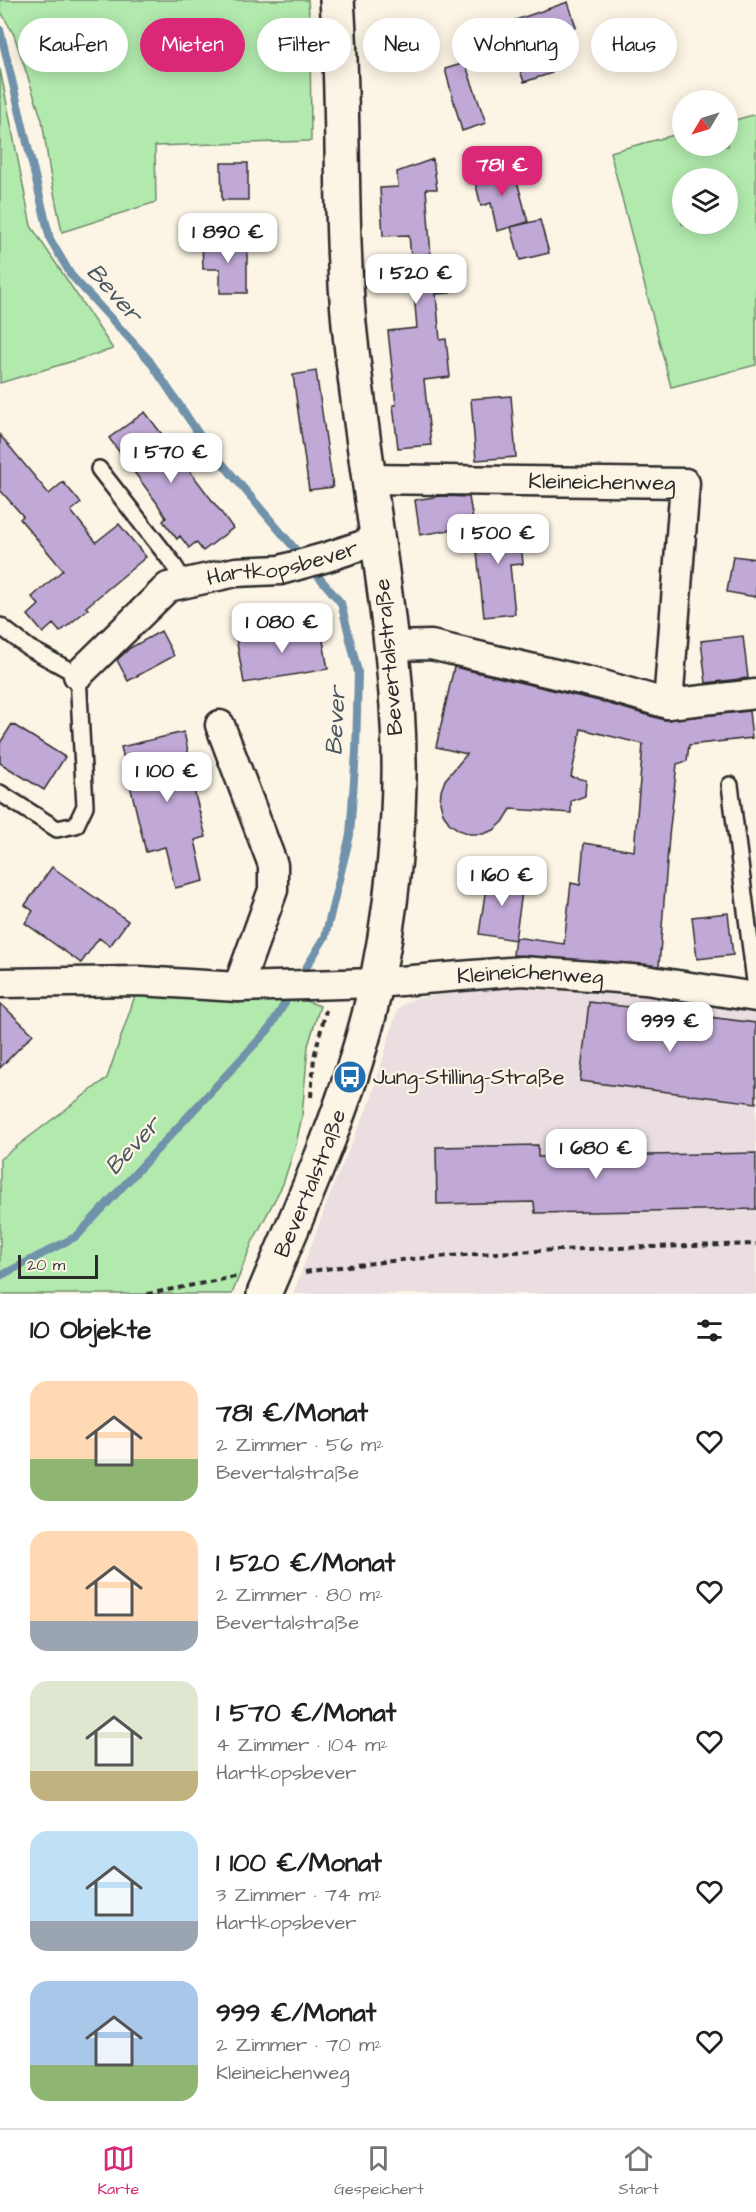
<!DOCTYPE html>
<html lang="de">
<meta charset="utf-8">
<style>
:root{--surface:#fff;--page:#f2f2f2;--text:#202124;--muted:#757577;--line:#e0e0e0;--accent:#db2777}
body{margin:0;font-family:"Architects Daughter",sans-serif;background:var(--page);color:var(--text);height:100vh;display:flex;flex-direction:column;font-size:22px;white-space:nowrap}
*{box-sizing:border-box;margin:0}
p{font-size:20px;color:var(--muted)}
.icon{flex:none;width:33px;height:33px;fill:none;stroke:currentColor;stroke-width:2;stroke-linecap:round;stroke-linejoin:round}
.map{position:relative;height:1294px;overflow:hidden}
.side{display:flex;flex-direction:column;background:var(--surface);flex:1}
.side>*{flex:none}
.banner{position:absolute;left:18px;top:18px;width:720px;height:54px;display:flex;gap:12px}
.needle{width:39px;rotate:232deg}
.buttons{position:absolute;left:672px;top:90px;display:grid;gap:12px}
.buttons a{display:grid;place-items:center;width:66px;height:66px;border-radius:50%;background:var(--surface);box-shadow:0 3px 15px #0003;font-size:30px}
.scale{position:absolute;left:18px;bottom:15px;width:80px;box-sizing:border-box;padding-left:6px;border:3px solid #2b2b2b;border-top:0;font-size:16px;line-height:21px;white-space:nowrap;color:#2b2b2b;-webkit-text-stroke:4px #fcf5e5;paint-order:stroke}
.price{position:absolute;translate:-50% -51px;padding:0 14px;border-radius:12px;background:#fff;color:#222;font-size:20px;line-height:39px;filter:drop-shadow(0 2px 3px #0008)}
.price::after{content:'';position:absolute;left:50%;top:36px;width:18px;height:14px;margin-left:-9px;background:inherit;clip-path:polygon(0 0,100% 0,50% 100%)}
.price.current{background:var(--accent);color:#fff}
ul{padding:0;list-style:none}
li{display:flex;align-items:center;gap:18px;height:150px;padding:0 30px}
li span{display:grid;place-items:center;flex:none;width:168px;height:120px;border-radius:18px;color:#555}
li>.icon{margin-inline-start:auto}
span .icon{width:72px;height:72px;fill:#fffc;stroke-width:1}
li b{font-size:26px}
h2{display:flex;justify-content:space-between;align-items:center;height:72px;padding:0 30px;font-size:26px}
.pill{padding:0 21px;border-radius:27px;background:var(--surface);box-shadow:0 3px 15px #0003;font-size:21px;line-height:54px}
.pill.current{background:var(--accent);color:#fff}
.menu{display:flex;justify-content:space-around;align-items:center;height:84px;border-top:2px solid var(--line);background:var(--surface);font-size:16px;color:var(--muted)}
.menu a{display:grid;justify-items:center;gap:3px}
.menu .current{color:var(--accent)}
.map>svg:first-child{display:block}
.built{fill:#eadee1}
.green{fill:#b2eaae;stroke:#6e8a6c;stroke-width:1.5;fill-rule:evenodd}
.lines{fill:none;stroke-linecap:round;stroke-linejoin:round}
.stream{stroke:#7092aa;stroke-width:8}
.building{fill:#c1a9d7;stroke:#2b2b2b;stroke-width:1.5}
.service-casing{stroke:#2b2b2b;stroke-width:20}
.minor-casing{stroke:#2b2b2b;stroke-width:33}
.tertiary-casing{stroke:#2b2b2b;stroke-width:38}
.path{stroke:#2b2b2b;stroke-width:4;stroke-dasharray:6 4.5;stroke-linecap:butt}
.service{stroke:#fcf5e5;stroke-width:15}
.minor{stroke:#fcf5e5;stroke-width:28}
.tertiary{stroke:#fcf5e5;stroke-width:33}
.labels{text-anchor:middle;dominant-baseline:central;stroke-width:4.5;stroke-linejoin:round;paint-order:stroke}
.street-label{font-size:22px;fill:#2b2b2b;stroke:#fcf5e5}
.poi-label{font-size:22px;fill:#2b2b2b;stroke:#fcf5e5;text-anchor:start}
.water-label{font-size:24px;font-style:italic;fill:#485660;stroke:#fcf5e5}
</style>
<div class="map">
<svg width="756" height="1294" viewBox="0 0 756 1294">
<rect width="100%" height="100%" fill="#fcf5e5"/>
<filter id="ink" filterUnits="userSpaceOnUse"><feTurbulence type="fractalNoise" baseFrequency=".0167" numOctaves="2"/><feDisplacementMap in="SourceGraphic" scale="12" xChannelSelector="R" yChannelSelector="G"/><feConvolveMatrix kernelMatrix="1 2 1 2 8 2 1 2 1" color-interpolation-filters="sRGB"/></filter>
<g filter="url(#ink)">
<!-- built -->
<path class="built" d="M467,974L756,997V1294H293L334,1184L371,1099L397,1011L402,1005L413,999L471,990Z"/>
<!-- green -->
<path class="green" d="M0,0H308L310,30L311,141L155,146L156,202L62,232L50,173L42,120L14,35L0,10Z
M0,69L31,226L113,349L0,383Z
M756,114V365L671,387L610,152L682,133V146H728V122ZM728,178V224H682V178Z
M140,981L264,986L320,1006L308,1046L302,1116L296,1144L283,1184L252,1243L232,1294H0V1159L107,1078Z"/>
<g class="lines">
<!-- stream -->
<path class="stream" d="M0,30L50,239L71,275L149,360L205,443L341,603L358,672L356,752L350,835L325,937L299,979
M0,1276L77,1236L269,1029L293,990"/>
</g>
<!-- building -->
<path class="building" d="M568,2L576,27L541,39L552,73L524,82L514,53L467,69L457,40Z
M465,63L486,123L462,131L445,69Z
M433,159L437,189H426L431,257L447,256L450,293L436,294L440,340L446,339L450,377L424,380L431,445L398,448L393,405H396L388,331L417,328L409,235L383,236L380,188L398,187L397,172Z
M221,163H248V200H222Z
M513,166L528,222L497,231L491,203L481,206L474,177Z
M540,220L549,253L520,260L511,227Z
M202,241H247V293H220V269H203Z
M316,371L333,487L309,490L293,375Z
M511,396L516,457L476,460L471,399Z
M145,412L233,528L203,551L196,542L189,548L180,536L177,539L163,521L166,518L157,503L109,438Z
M0,435L49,494L63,482L81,503L71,511L96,542L119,524L146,557L86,607L88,609L60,632L53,624L43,633L28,615L39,605L32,597L63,570L20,519L23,516L0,490Z
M440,496L469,497L474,526L420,535L415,500Z
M519,522L523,564L510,565L515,614L484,617L474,524Z
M733,556L756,559V597L727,592Z
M320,624L328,669L244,683L236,638Z
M161,631L174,656L128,681L117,660L130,648Z
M743,636L748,678L706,683L701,641Z
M454,667L599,701L664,720L749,711L752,738L689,745L687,761L677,764L669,836L659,966L513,955L515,937L564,944L571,883L580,885L584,843L634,851L643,744L581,729L571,777L586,780L585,796L571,801V813L511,809L503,822L494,830L483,834H470L459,830L449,823L443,813L440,802L441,791L445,780L467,754L436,747Z
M12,724L65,757L44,790L0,763V743Z
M184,732L193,775H190L206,837L195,840L204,881L175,888L165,847L146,852L121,747Z
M52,867L128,921L110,946L99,938L81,963L25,923L33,911L25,905Z
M488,874L524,879L515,940L479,934Z
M728,913L733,955L697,959L692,917Z
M589,1002L756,1023V1103L580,1081Z
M0,1003L33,1034L0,1068Z
M538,1145V1157L756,1153V1209L535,1213L534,1202L437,1204L436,1147Z"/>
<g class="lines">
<!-- service casing -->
<g class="service-casing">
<path id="service" d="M99,469L171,561L185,583
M0,626L29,648L78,675L85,806L76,825L57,829L0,793
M730,785L756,989"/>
</g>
<!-- minor casing -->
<g class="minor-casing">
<g id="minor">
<path id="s1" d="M368,479L685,483L668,704L756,694"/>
<path d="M390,646L431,645L603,685L668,704"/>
<path id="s2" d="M78,675L168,587L236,572L280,570L327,557L378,540"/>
<path d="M220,725L273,865V890L238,987"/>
<path id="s3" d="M0,983L140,981L238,987L376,983L522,971L645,980L756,997"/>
</g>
</g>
<!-- tertiary casing -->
<g class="tertiary-casing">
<g id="tertiary">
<path id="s4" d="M264,1294C303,1202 344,1112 369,1015C393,919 404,804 397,706C387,578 362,452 349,324C339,217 345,108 337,0"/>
</g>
</g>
<!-- path -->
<path class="path" d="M311,1097L314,1057L326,1010
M305,1272C454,1249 606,1249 756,1244
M147,1294L240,1276"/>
<!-- service -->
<use href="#service" class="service"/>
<!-- minor -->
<use href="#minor" class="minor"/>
<!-- tertiary -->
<use href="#tertiary" class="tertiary"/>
</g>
</g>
<!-- icons -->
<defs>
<g id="bus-disc" transform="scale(1.725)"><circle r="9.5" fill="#1f6fb2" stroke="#fcf5e5"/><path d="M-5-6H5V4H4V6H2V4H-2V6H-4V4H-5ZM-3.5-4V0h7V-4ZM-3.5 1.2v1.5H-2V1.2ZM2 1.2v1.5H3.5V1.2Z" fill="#fff"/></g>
</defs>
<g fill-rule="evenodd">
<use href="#bus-disc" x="350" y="1077"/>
</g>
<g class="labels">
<!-- street labels -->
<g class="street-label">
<text stroke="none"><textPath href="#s1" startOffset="234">Kleineichenweg</textPath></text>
<text stroke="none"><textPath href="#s2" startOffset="243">Hartkopsbever</textPath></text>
<text transform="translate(389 657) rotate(-95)">Bevertalstraße</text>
<text stroke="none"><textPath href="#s3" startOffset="531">Kleineichenweg</textPath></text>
<text stroke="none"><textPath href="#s4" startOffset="120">Bevertalstraße</textPath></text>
</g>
<!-- poi labels -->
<g class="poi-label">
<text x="373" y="1077">Jung-Stilling-Straße</text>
</g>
<!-- water labels -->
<g class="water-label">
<text transform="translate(114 293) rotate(48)">Bever</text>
<text transform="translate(336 721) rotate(-87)">Bever</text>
<text transform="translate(133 1146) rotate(-47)">Bever</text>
</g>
</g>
</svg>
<div class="buttons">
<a><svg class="needle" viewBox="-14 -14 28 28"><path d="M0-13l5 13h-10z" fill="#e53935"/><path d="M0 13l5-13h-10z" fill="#757577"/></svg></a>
<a><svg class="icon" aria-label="layers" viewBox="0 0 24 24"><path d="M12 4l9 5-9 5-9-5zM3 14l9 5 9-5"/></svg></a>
</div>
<div class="scale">20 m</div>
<b class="price current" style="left:502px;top:197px">781 €</b>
<b class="price" style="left:228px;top:264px">1 890 €</b>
<b class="price" style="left:416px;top:305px">1 520 €</b>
<b class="price" style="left:171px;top:484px">1 570 €</b>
<b class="price" style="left:498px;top:565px">1 500 €</b>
<b class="price" style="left:282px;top:654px">1 080 €</b>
<b class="price" style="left:167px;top:803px">1 100 €</b>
<b class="price" style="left:502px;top:907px">1 160 €</b>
<b class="price" style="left:670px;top:1053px">999 €</b>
<b class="price" style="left:596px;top:1180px">1 680 €</b>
<div class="banner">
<a class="pill">Kaufen</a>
<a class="pill current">Mieten</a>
<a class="pill">Filter</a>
<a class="pill">Neu</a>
<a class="pill">Wohnung</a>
<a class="pill">Haus</a>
</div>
</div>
<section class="side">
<h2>10 Objekte<svg class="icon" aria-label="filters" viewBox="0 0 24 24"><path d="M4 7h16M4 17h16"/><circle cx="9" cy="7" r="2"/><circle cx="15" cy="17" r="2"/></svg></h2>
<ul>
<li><span style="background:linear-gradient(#ffd9b3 65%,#8fb573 0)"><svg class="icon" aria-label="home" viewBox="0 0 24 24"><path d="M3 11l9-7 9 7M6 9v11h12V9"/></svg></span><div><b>781 €/Monat</b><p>2 Zimmer · 56 m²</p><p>Bevertalstraße</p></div><svg class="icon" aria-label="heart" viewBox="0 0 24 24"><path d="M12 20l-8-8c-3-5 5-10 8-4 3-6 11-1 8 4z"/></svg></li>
<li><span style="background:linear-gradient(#ffd9b3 75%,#9aa5b1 0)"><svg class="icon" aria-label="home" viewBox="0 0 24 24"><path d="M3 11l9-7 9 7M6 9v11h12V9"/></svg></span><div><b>1 520 €/Monat</b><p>2 Zimmer · 80 m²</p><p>Bevertalstraße</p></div><svg class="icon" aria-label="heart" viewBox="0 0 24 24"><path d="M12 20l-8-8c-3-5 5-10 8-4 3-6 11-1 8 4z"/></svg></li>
<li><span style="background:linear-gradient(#dfe7d0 75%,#c2b280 0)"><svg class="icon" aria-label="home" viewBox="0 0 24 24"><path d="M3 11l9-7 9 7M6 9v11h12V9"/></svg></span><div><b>1 570 €/Monat</b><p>4 Zimmer · 104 m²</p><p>Hartkopsbever</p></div><svg class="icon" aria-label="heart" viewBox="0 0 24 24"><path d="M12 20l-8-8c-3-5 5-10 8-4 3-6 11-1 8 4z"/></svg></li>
<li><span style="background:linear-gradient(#bfe0f5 75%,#9aa5b1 0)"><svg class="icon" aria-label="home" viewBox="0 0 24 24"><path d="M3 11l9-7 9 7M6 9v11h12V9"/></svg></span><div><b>1 100 €/Monat</b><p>3 Zimmer · 74 m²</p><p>Hartkopsbever</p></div><svg class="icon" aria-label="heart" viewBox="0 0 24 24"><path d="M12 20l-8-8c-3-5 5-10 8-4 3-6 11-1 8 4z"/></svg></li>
<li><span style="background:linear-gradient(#a9c7e8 70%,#8fb573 0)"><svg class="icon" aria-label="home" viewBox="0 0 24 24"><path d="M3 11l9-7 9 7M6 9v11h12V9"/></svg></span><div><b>999 €/Monat</b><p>2 Zimmer · 70 m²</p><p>Kleineichenweg</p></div><svg class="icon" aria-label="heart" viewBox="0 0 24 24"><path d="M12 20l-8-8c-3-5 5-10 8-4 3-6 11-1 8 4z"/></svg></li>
</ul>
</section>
<nav class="menu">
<a class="current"><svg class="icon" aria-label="map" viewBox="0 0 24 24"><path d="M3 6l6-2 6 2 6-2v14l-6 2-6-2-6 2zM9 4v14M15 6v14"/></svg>Karte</a>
<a><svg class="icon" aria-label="saved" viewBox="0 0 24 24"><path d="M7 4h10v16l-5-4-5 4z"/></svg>Gespeichert</a>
<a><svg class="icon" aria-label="home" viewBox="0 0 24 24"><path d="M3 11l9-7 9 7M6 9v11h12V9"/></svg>Start</a>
</nav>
